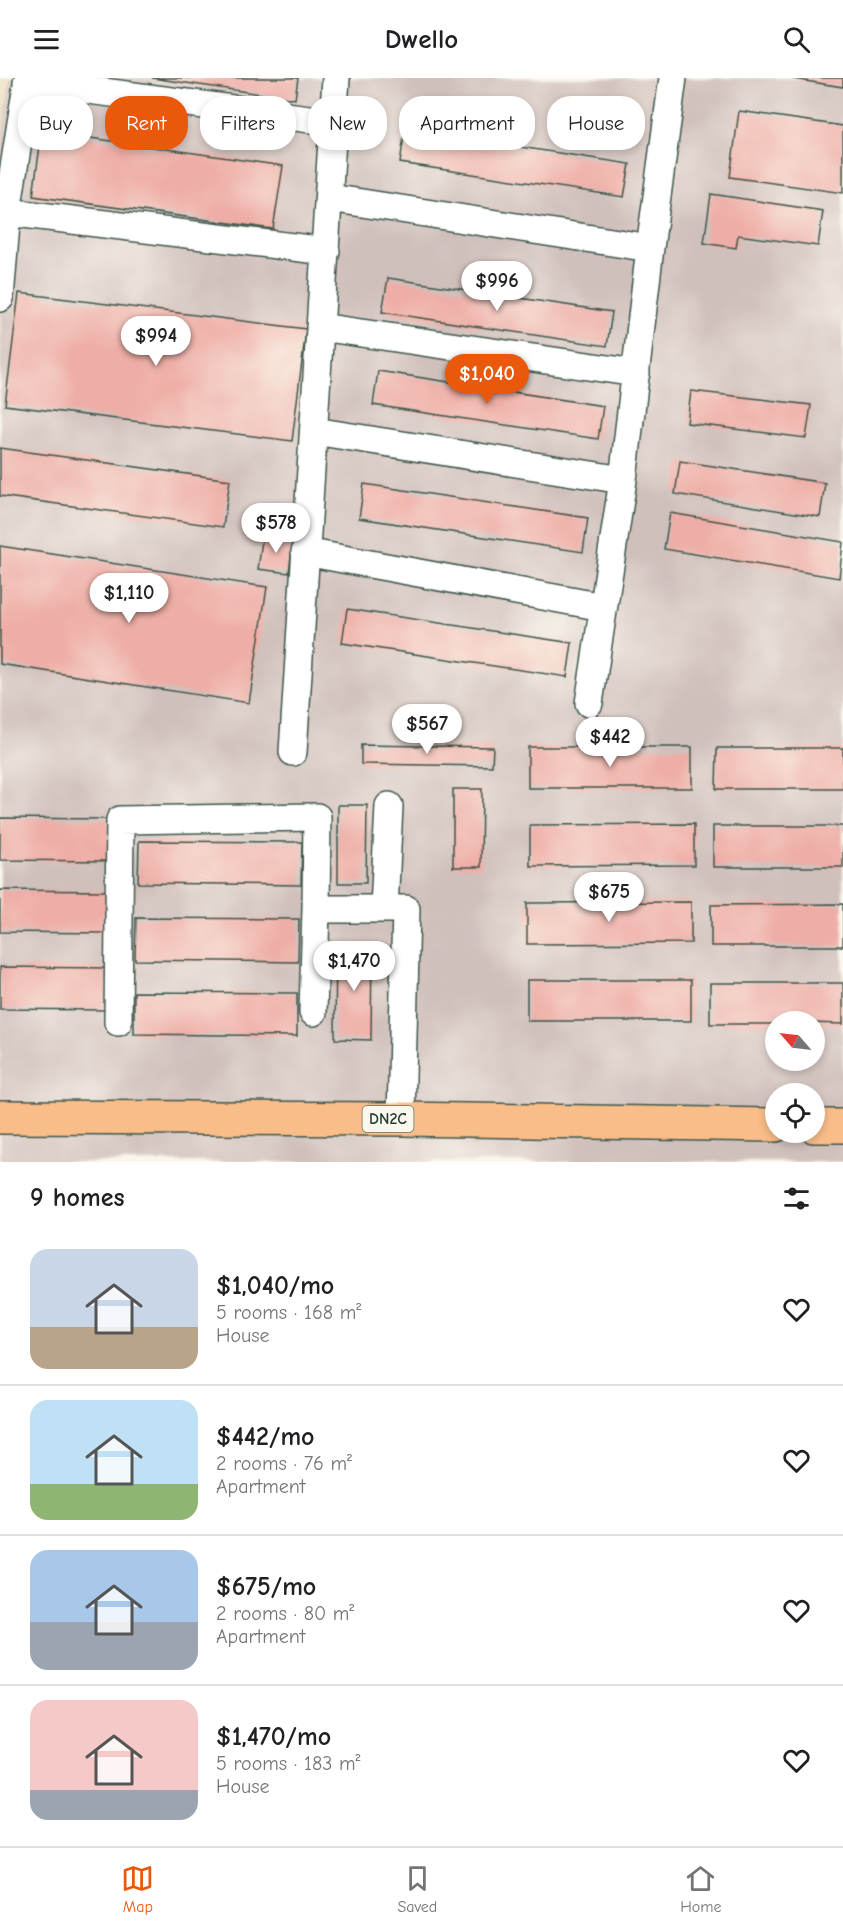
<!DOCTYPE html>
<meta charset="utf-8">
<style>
:root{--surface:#fff;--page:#f6f6f6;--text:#202124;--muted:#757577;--line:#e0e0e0;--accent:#ea580c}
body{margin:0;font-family:"Comic Neue",sans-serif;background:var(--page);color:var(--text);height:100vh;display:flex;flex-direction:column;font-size:22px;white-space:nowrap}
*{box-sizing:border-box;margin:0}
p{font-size:20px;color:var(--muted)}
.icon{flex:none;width:33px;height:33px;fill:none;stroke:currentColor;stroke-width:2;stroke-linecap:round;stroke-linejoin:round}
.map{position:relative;height:1084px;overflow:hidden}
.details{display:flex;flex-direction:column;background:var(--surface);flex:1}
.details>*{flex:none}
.banner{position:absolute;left:18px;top:18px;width:807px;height:54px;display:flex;gap:12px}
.needle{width:39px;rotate:298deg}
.controls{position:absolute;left:765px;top:933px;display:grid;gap:12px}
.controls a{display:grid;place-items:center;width:60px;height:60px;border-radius:50%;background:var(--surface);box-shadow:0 3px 9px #0003;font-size:30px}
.price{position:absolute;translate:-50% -51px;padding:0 14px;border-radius:21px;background:#fff;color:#222;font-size:20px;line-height:39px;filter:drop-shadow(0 2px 3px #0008)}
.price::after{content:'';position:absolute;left:50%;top:36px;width:18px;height:14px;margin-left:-9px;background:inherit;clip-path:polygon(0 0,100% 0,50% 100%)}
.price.current{background:var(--accent);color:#fff}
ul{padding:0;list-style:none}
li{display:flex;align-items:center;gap:18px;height:150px;padding:0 30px}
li+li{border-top:2px solid var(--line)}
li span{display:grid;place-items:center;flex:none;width:168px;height:120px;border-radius:18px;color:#555}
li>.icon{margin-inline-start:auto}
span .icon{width:72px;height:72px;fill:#fffc;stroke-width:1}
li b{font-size:26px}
h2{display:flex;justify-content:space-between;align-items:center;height:72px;padding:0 30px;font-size:26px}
.pill{padding:0 21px;border-radius:24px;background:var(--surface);box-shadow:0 3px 9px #0003;font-size:21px;line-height:54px}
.pill.current{background:var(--accent);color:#fff}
header{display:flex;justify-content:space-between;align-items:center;height:78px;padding:0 30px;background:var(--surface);font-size:27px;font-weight:700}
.tab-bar{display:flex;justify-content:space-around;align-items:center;height:84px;border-top:2px solid var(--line);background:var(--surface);font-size:16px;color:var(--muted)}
.tab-bar a{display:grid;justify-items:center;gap:3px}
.tab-bar .current{color:var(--accent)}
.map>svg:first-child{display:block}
.industrial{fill:#d0c0bc;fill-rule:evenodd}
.building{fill:#eeada6}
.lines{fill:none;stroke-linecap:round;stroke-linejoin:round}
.minor-casing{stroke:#3e5549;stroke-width:30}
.major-casing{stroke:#3e5549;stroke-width:36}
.minor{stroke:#fff;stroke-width:27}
.major{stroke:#f9bd89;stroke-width:33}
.labels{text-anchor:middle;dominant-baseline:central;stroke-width:4.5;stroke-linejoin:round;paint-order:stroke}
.shield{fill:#fbf7ec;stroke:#61756b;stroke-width:1.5}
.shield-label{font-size:16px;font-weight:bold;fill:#1f3d34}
</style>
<header><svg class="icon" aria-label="menu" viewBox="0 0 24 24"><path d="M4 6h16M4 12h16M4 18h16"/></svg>Dwello<svg class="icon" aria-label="search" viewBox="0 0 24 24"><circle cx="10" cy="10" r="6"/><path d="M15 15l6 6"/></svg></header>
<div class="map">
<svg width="843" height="1084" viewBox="0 0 843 1084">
<rect width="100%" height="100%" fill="#fbf7ec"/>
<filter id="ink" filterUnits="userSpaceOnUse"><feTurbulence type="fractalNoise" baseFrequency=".0167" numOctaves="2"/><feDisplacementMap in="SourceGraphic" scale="12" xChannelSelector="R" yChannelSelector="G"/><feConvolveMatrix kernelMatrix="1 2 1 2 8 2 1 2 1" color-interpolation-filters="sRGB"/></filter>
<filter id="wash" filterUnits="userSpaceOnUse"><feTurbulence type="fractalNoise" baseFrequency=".008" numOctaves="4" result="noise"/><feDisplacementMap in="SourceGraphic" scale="24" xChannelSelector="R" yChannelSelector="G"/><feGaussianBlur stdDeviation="1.35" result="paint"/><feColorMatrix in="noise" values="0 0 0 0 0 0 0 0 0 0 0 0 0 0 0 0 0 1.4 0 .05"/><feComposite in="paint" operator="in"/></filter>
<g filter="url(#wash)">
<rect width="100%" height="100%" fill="#ebe0bd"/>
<!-- industrial -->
<path class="industrial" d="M10,0H843V1084H0V73ZM776,944H814V982H776ZM776,1016H814V1054H776Z"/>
<g id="blocks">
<!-- building -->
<path class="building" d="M152,0H298L295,21Z
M794,0H843V9L793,1Z
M739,33L843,48V115L730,99Z
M405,51L630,86L624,119L400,85Z
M42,53L283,88L273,151L33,118Z
M711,116L823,133L818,168L738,157L736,170L704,165Z
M388,200L612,234L607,268L382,234Z
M19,215L306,251L292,363L5,327Z
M378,293L603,328L598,361L373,327Z
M691,313L811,327L806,360L687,345Z
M0,370L230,402L223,449L0,418Z
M680,383L825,405L820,439L675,416Z
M364,406L588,440L583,474L359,440Z
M670,435L843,464L839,500L664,471Z
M263,456L293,460L289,495L258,491Z
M0,468L267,509L249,625L0,586Z
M347,531L572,565L567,599L342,565Z
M361,667L493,669L492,688L361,686Z
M528,669H692V710H528Z
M717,670H843V711H716Z
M453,711H482L481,789H453Z
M338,727H367L366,805H338Z
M0,740L109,741V783L0,782Z
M694,746V787L530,788V747Z
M713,748H843V789H713Z
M139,763L302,764L301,807L138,805Z
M0,812L109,813L108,855L0,854Z
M691,824V865L527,866V825Z
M843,826V868H711V827Z
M136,840L299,841L298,884L135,882Z
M336,866H372L371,962L335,961Z
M0,889L108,890L107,932L0,931Z
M527,902H691V943H527Z
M710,905H843V946L776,944V946H710Z
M134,914L297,915V958L134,956Z"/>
</g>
</g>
<g filter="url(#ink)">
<use href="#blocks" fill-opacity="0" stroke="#3e5549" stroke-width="1.5"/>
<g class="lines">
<!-- minor casing -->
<g class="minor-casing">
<path id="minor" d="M27,4L333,44
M330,120L650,170
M7,134L326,173
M0,220L7,134L28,0
M320,249L636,295
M314,353L623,402
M305,474L603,529
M589,625L623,402L650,170L673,0
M293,674L336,0
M384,831L389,728
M313,934L316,831
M118,944L120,742L317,739L316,831H406L401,1041"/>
</g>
<!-- major casing -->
<g class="major-casing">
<path id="major" d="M0,1039L401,1041L776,1047
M814,1048H843"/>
</g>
<!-- minor -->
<use href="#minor" class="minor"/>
<!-- major -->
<use href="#major" class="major"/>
</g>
</g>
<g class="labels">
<!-- shield labels -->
<rect class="shield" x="362.5" y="1028" width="51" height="26" rx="4.5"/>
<g class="shield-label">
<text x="388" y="1041">DN2C</text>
</g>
</g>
</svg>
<div class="controls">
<a><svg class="needle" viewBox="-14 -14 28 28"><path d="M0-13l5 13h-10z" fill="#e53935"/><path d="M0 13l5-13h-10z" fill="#757577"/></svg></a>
<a><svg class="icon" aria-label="locate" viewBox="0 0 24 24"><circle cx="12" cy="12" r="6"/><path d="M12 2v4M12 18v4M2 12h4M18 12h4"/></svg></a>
</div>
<b class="price" style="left:497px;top:234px">$996</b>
<b class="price" style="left:156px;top:289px">$994</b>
<b class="price current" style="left:487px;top:327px">$1,040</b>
<b class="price" style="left:276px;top:476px">$578</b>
<b class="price" style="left:129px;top:546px">$1,110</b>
<b class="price" style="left:427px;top:677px">$567</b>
<b class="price" style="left:610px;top:690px">$442</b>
<b class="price" style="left:609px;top:845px">$675</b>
<b class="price" style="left:354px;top:914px">$1,470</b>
<div class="banner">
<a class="pill">Buy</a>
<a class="pill current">Rent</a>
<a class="pill">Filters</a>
<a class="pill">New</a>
<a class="pill">Apartment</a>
<a class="pill">House</a>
</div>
</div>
<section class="details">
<h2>9 homes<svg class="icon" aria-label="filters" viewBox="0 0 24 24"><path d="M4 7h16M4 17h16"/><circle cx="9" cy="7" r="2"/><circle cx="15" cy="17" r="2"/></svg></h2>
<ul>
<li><span style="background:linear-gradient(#c9d6e8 65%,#b9a48a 0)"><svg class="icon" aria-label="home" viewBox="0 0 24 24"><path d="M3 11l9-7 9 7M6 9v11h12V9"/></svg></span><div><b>$1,040/mo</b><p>5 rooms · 168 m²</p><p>House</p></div><svg class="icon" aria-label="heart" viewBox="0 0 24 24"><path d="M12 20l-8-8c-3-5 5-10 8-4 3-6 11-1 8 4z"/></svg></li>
<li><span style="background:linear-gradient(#bfe0f5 70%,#8fb573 0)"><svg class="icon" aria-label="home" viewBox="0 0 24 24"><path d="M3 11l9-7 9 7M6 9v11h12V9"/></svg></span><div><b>$442/mo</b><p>2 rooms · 76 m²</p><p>Apartment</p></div><svg class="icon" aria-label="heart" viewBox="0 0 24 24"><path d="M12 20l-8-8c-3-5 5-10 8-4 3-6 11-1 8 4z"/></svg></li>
<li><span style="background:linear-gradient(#a9c7e8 60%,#9aa5b1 0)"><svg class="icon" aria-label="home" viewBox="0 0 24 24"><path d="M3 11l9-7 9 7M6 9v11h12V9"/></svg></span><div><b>$675/mo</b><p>2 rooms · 80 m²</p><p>Apartment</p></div><svg class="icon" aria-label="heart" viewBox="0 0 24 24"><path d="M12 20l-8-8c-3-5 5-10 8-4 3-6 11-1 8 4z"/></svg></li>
<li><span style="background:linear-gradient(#f6c9c9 75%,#9aa5b1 0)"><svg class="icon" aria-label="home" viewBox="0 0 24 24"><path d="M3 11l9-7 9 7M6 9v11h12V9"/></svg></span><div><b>$1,470/mo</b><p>5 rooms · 183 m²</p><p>House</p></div><svg class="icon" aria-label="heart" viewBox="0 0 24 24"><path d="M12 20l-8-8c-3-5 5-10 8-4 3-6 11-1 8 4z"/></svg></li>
</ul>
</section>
<nav class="tab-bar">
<a class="current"><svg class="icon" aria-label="map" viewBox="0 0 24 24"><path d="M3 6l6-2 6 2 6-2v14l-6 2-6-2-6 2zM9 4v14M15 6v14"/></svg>Map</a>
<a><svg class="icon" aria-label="saved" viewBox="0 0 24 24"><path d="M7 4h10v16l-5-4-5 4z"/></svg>Saved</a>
<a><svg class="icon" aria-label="home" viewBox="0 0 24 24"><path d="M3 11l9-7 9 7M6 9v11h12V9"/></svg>Home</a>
</nav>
